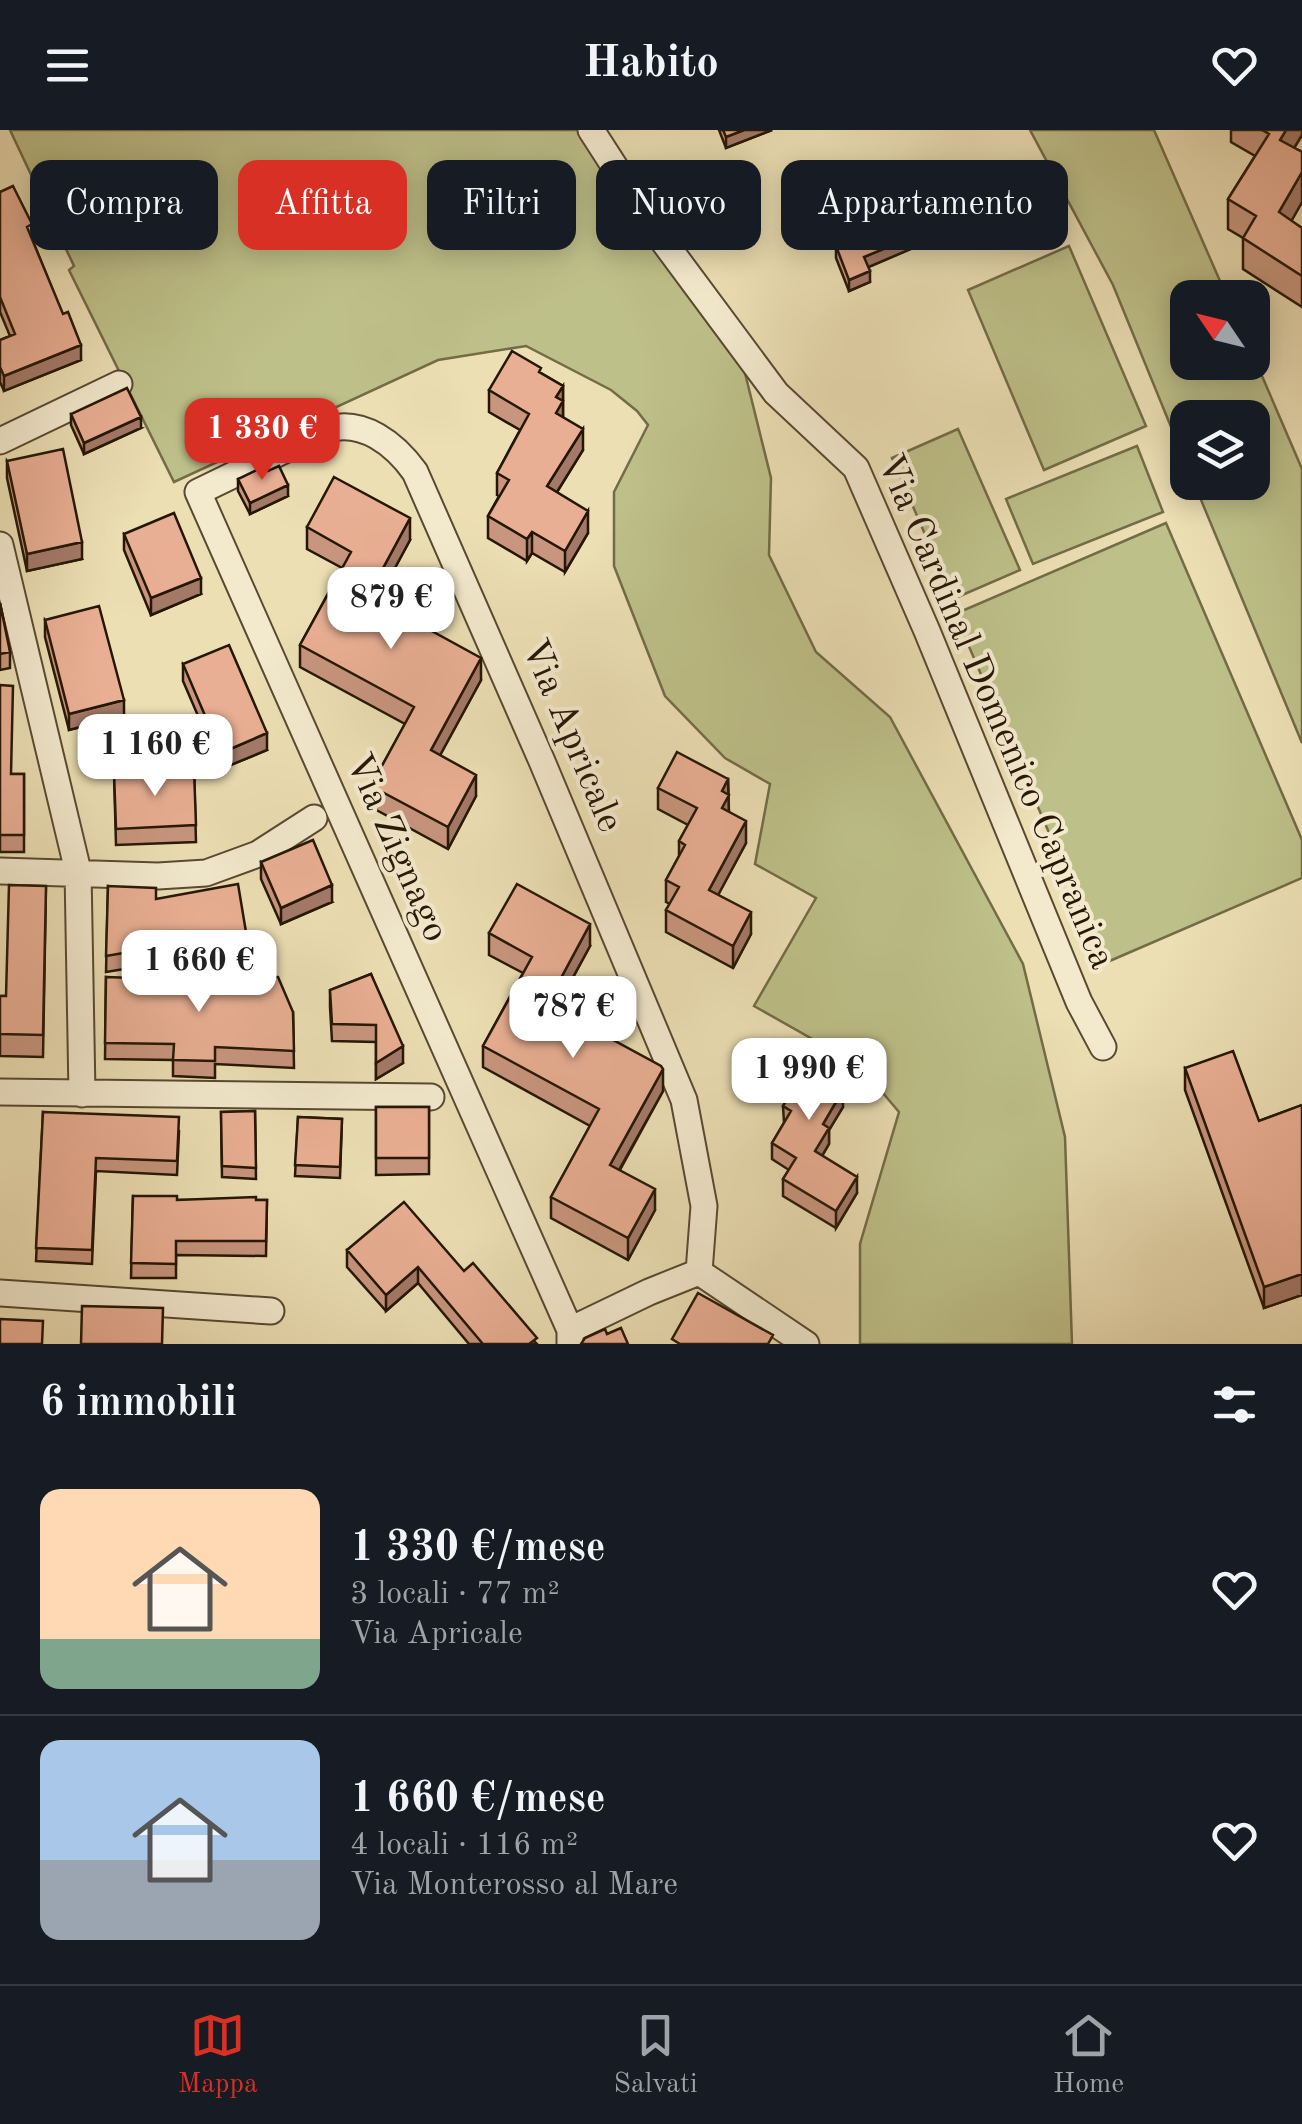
<!DOCTYPE html>
<html lang="it">
<meta charset="utf-8">
<style>
:root{--surface:#171b24;--page:#242831;--text:#f1f3f6;--muted:#9ea1a6;--line:#363941;--accent:#d93025}
body{margin:0;font-family:"Old Standard TT",serif;background:var(--page);color:var(--text);height:100vh;display:flex;flex-direction:column;font-size:38px;white-space:nowrap}
*{box-sizing:border-box;margin:0}
p{font-size:32px;color:var(--muted)}
.icon{flex:none;width:55px;height:55px;fill:none;stroke:currentColor;stroke-width:2;stroke-linecap:round;stroke-linejoin:round}
.map{position:relative;height:1214px;overflow:hidden}
.details{display:flex;flex-direction:column;background:var(--surface);flex:1}
.details>*{flex:none}
.hud{position:absolute;left:30px;top:30px;width:1242px;height:90px;display:flex;gap:20px}
.needle{width:65px;rotate:305deg}
.controls{position:absolute;left:1170px;top:150px;display:grid;gap:20px}
.controls a{display:grid;place-items:center;width:100px;height:100px;border-radius:20px;background:var(--surface);box-shadow:0 5px 25px #0003;font-size:50px}
.price{position:absolute;translate:-50% -85px;padding:0 22px;border-radius:20px;background:#fff;color:#222;font-size:32px;line-height:65px;filter:drop-shadow(0 2px 5px #0008)}
.price::after{content:'';position:absolute;left:50%;top:60px;width:30px;height:22px;margin-left:-15px;background:inherit;clip-path:polygon(0 0,100% 0,50% 100%)}
.price.current{background:var(--accent);color:#fff}
ul{padding:0;list-style:none}
li{display:flex;align-items:center;gap:30px;height:250px;padding:0 40px}
li+li{border-top:2px solid var(--line)}
li span{display:grid;place-items:center;flex:none;width:280px;height:200px;border-radius:20px;color:#555}
li>.icon{margin-inline-start:auto}
span .icon{width:120px;height:120px;fill:#fffc;stroke-width:1}
li b{font-size:42px}
h2{display:flex;justify-content:space-between;align-items:center;height:120px;padding:0 40px;font-size:42px}
.chip{padding:0 35px;border-radius:20px;background:var(--surface);box-shadow:0 5px 25px #0003;font-size:35px;line-height:90px}
.chip.current{background:var(--accent);color:#fff}
header{display:flex;justify-content:space-between;align-items:center;height:130px;padding:0 40px;background:var(--surface);font-size:45px;font-weight:600}
.tabs{display:flex;justify-content:space-around;align-items:center;height:140px;border-top:2px solid var(--line);background:var(--surface);font-size:28px;color:var(--muted)}
.tabs a{display:grid;justify-items:center;gap:5px}
.tabs .current{color:var(--accent)}
.map>svg:first-child{display:block}
.green{fill:#bec089;stroke:#726c47;stroke-width:2.5}
.lines{fill:none;stroke-linecap:round;stroke-linejoin:round}
.minor-casing{stroke:#584931;stroke-width:29}
.minor{stroke:#f3eace;stroke-width:25}
.wall{fill:#c8967f;stroke:#261705;stroke-width:2.5}
.shaded-wall{fill:#a37a68;stroke:#261705;stroke-width:2.5}
.building{fill:#e9af94;stroke:#261705;stroke-width:2.5}
.labels{text-anchor:middle;dominant-baseline:central;stroke-width:8;stroke-linejoin:round;paint-order:stroke}
.street-label{font-size:38px;fill:#261705;stroke:#f3eace}
</style>
<header><svg class="icon" aria-label="menu" viewBox="0 0 24 24"><path d="M4 6h16M4 12h16M4 18h16"/></svg>Habito<svg class="icon" aria-label="heart" viewBox="0 0 24 24"><path d="M12 20l-8-8c-3-5 5-10 8-4 3-6 11-1 8 4z"/></svg></header>
<div class="map">
<svg width="1302" height="1214" viewBox="0 0 1302 1214">
<rect width="100%" height="100%" fill="#ecdfb4"/>
<filter id="stains"><feTurbulence type="fractalNoise" baseFrequency=".002" numOctaves="4"/><feColorMatrix values="0 0 0 0 .2 0 0 0 0 .09 0 0 0 0 .02 0 0 0 .5 -.17"/></filter>
<radialGradient id="worn" r=".72"><stop offset=".6" stop-color="#630" stop-opacity="0"/><stop offset="1" stop-color="#630" stop-opacity=".3"/></radialGradient>
<!-- green -->
<path class="green" d="M10,0H583L743,235L771,348L769,425L816,522L890,587L1023,834L1065,1007L1072,1214H860V1114L899,982L860,936L754,876L816,768L755,734L770,654L725,628L665,566L614,436V362L648,295L637,281L611,260L526,216L438,230L174,352L69,140L74,136Z
M1030,0H1154L1227,167L1188,168V232H1252L1253,225L1302,339V613L1194,353L1252,352V288H1188L1187,336L1113,155Z
M1069,116L1146,296L1044,340L968,160Z
M958,299L1020,440L953,469L892,328Z
M1137,316L1163,382L1033,434L1006,369Z
M1166,393L1302,710V748L1105,833L955,484Z"/>
<g class="lines">
<!-- minor casing -->
<g class="minor-casing">
<path id="minor" d="M591,0L658,104L776,263L856,338L927,501L1079,872L1103,917
M0,311L119,254
M0,415L78,741L82,964
M0,741L158,746L206,743L258,724L314,688
M0,962L431,967
M699,1142L806,1214
M0,1163L271,1181
M570,1200L649,1162L699,1142
M570,1214V1200L198,362L328,299C363,289 395,314 415,342L541,629L684,970L704,1076L699,1142"/>
</g>
<!-- minor -->
<use href="#minor" class="minor"/>
</g>
<!-- wall -->
<path class="wall" d="M719,0H772L726,18Z
M1231,0H1302V5L1294,18L1302,22V72L1291,91L1302,98V177L1243,139V108L1228,99V69L1255,26L1231,12Z
M843,58L934,109L868,137L870,152L849,161L836,128V116L858,107L843,70Z
M0,62L32,109L81,230L4,261L0,252V210L10,206L0,182Z
M541,243L563,256V287L583,320L557,362L588,403L565,442L532,423L527,431L488,408V386L499,366L497,365V343L520,300L489,282V260Z
M71,284L141,298L84,324L71,295Z
M7,331L82,429L27,441L7,348Z
M268,341L288,366L250,384L238,361V349Z
M307,397L410,410L377,471L481,550L440,625L476,666L448,719L371,677V656L405,594L300,537V515L342,438L307,419Z
M124,404L201,464L151,485L124,420Z
M0,473L10,522V538L0,540Z
M45,490L124,586L69,600L45,507Z
M183,534L267,620L221,639L183,551Z
M0,555L11,644H24V722H0Z
M194,639L196,712L116,715L114,642Z
M728,649L729,682L746,713L718,765L751,804L733,838L666,802V780L670,774L666,772V750L679,726V711L688,695L658,679V658Z
M261,732L332,772L281,794L261,749Z
M46,756L43,927L0,926V866H6Z
M108,756L156,769L246,802V819L106,842Z
M489,803L590,816L556,879L663,961L620,1040L655,1080L628,1130L551,1088V1067L590,996L483,937V916L523,843L489,825Z
M371,844L403,933L376,949V912L332,911L330,877V860Z
M106,847L293,882L294,938L215,934V948L173,946V930L105,929Z
M760,931L833,946L829,952L843,977L829,1000V1014L822,1026L857,1063L836,1098L783,1066V1049L789,1040L772,1029V1013L784,993L783,976L790,965L760,947Z
M1185,938L1259,991L1302,975V1165L1264,1178L1185,960Z
M376,977H429V1044L376,1045Z
M255,981L256,1049L222,1047L221,982Z
M43,982L179,1001L177,1045L96,1041L92,1134L36,1131Z
M298,987L342,989L340,1048L295,1046Z
M133,1066L177,1070H267L266,1126L176,1125V1148H131Z
M347,1120L464,1141L537,1214H469L418,1153L386,1181L347,1137Z"/>
<!-- shaded-wall -->
<path class="shaded-wall" d="M744,0H772L726,18V7Z
M1286,0H1302V5L1280,41V10Z
M1302,42V72L1279,113V82Z
M934,98V109L864,139V127Z
M870,141V152L849,161V150Z
M81,215V230L4,261V246Z
M563,256V292L556,304V267Z
M141,287V298L84,324V313Z
M583,299V320L547,378V356Z
M288,355V366L250,384V373Z
M588,381V403L565,442V421Z
M410,388V410L368,488V466Z
M532,402V423L527,431V409Z
M82,412V429L27,441V424Z
M201,448V464L151,485V468Z
M481,528V550L431,642V620Z
M124,570V586L69,600V584Z
M267,603V620L221,639V623Z
M476,645V666L448,719V697Z
M728,649L729,687L722,700V661Z
M746,691V713L709,782V760Z
M332,755V772L281,794V778Z
M751,782V804L733,838V816Z
M590,794V816L547,895V874Z
M403,916V933L376,949V933Z
M833,929V946L822,964V948Z
M663,939V961L610,1056V1035Z
M843,960V977L829,1000V1014L815,1038V1021L823,994Z
M857,1047V1063L836,1098V1081Z
M655,1059V1080L628,1130V1108Z
M418,1137V1153L386,1181V1165Z
M1302,1144V1165L1264,1178V1157Z"/>
<!-- building -->
<path class="building" d="M723,0H744L726,7Z
M1262,0H1286L1280,10L1302,22V42L1279,82L1302,98V146L1243,108L1256,86L1228,69L1269,4Z
M908,35L934,98L864,127L870,141L849,150L836,116L862,106L843,58Z
M13,56L32,94L27,97L63,184L68,182L81,215L4,246L0,237V210L15,204L0,167V62Z
M512,221L541,238L539,242L563,256L556,267L563,271L556,283L583,299L547,356L588,381L565,421L532,402L527,409L488,386L509,350L497,343L529,284L489,260Z
M127,258L141,287L84,313L71,284Z
M63,319L82,412L27,424L7,331Z
M265,336L268,341L279,336L288,355L250,373L238,349Z
M334,347L410,388L368,466L481,528L431,620L476,645L448,697L371,656L414,577L300,515L351,422L307,397Z
M174,383L201,448L151,468L124,404Z
M0,473L10,522L0,524Z
M99,476L124,570L69,584L45,490Z
M229,515L267,603L221,623L183,534Z
M0,555L13,556L11,644H24V705H0Z
M677,622L728,649L722,661L729,665L722,678L746,691L709,760L751,782L733,816L666,780L679,757L666,750L685,715L679,711L697,678L658,658Z
M194,639L196,695L116,699L114,642Z
M313,710L332,755L281,778L261,732Z
M238,754L246,802L106,826L108,756L156,758V769Z
M517,754L590,794L547,874L661,936L663,939L610,1035L655,1059L628,1108L551,1067L599,979L483,916L532,827L489,803Z
M9,755L46,756L43,905L0,904V866H6Z
M371,844L403,916L376,933V895L332,894L330,860Z
M106,847L251,852V847H278L293,882L294,921L215,917V931L173,930L174,914L105,913Z
M772,911L794,925L802,911L833,929L822,948L843,960L823,994L829,998L815,1021L857,1047L836,1081L783,1049L796,1028L772,1013L791,981L783,976L797,953L760,931Z
M1233,921L1259,991L1302,975V1144L1264,1157L1185,938Z
M376,977H429V1028H376Z
M255,981L256,1038L222,1036L221,982Z
M43,982L179,987L177,1031L96,1028L92,1120L36,1118Z
M298,987L342,989L340,1037L295,1035Z
M133,1066H177V1070L256,1067V1070H267L266,1111H176V1134L131,1133Z
M404,1072L464,1141L473,1133L537,1208L529,1214H483L418,1137L386,1165L347,1120Z
M698,1163L773,1205L768,1214H680L672,1209Z
M82,1176L163,1178L162,1214H81Z
M0,1189L43,1191L42,1214H0Z
M621,1198L628,1214H581L585,1208L605,1199L607,1204Z"/>
<g class="labels">
<!-- street labels -->
<g class="street-label">
<text transform="translate(995 582) rotate(67)">Via Cardinal Domenico Capranica</text>
<text transform="translate(571 606) rotate(67)">Via Apricale</text>
<text transform="translate(396 718) rotate(66)">Via Zignago</text>
</g>
</g>
<rect width="100%" height="100%" filter="url(#stains)"/>
<rect width="100%" height="100%" fill="url(#worn)"/>
</svg>
<div class="controls">
<a><svg class="needle" viewBox="-14 -14 28 28"><path d="M0-13l5 13h-10z" fill="#e53935"/><path d="M0 13l5-13h-10z" fill="#9ea1a6"/></svg></a>
<a><svg class="icon" aria-label="layers" viewBox="0 0 24 24"><path d="M12 4l9 5-9 5-9-5zM3 14l9 5 9-5"/></svg></a>
</div>
<b class="price current" style="left:262px;top:353px">1 330 €</b>
<b class="price" style="left:391px;top:522px">879 €</b>
<b class="price" style="left:155px;top:669px">1 160 €</b>
<b class="price" style="left:199px;top:885px">1 660 €</b>
<b class="price" style="left:573px;top:931px">787 €</b>
<b class="price" style="left:809px;top:993px">1 990 €</b>
<div class="hud">
<a class="chip">Compra</a>
<a class="chip current">Affitta</a>
<a class="chip">Filtri</a>
<a class="chip">Nuovo</a>
<a class="chip">Appartamento</a>
</div>
</div>
<section class="details">
<h2>6 immobili<svg class="icon" aria-label="filters" viewBox="0 0 24 24"><path d="M4 7h16M4 17h16"/><circle cx="9" cy="7" r="2"/><circle cx="15" cy="17" r="2"/></svg></h2>
<ul>
<li><span style="background:linear-gradient(#ffd9b3 75%,#7fa58c 0)"><svg class="icon" aria-label="home" viewBox="0 0 24 24"><path d="M3 11l9-7 9 7M6 9v11h12V9"/></svg></span><div><b>1 330 €/mese</b><p>3 locali · 77 m²</p><p>Via Apricale</p></div><svg class="icon" aria-label="heart" viewBox="0 0 24 24"><path d="M12 20l-8-8c-3-5 5-10 8-4 3-6 11-1 8 4z"/></svg></li>
<li><span style="background:linear-gradient(#a9c7e8 60%,#9aa5b1 0)"><svg class="icon" aria-label="home" viewBox="0 0 24 24"><path d="M3 11l9-7 9 7M6 9v11h12V9"/></svg></span><div><b>1 660 €/mese</b><p>4 locali · 116 m²</p><p>Via Monterosso al Mare</p></div><svg class="icon" aria-label="heart" viewBox="0 0 24 24"><path d="M12 20l-8-8c-3-5 5-10 8-4 3-6 11-1 8 4z"/></svg></li>
</ul>
</section>
<nav class="tabs">
<a class="current"><svg class="icon" aria-label="map" viewBox="0 0 24 24"><path d="M3 6l6-2 6 2 6-2v14l-6 2-6-2-6 2zM9 4v14M15 6v14"/></svg>Mappa</a>
<a><svg class="icon" aria-label="saved" viewBox="0 0 24 24"><path d="M7 4h10v16l-5-4-5 4z"/></svg>Salvati</a>
<a><svg class="icon" aria-label="home" viewBox="0 0 24 24"><path d="M3 11l9-7 9 7M6 9v11h12V9"/></svg>Home</a>
</nav>
